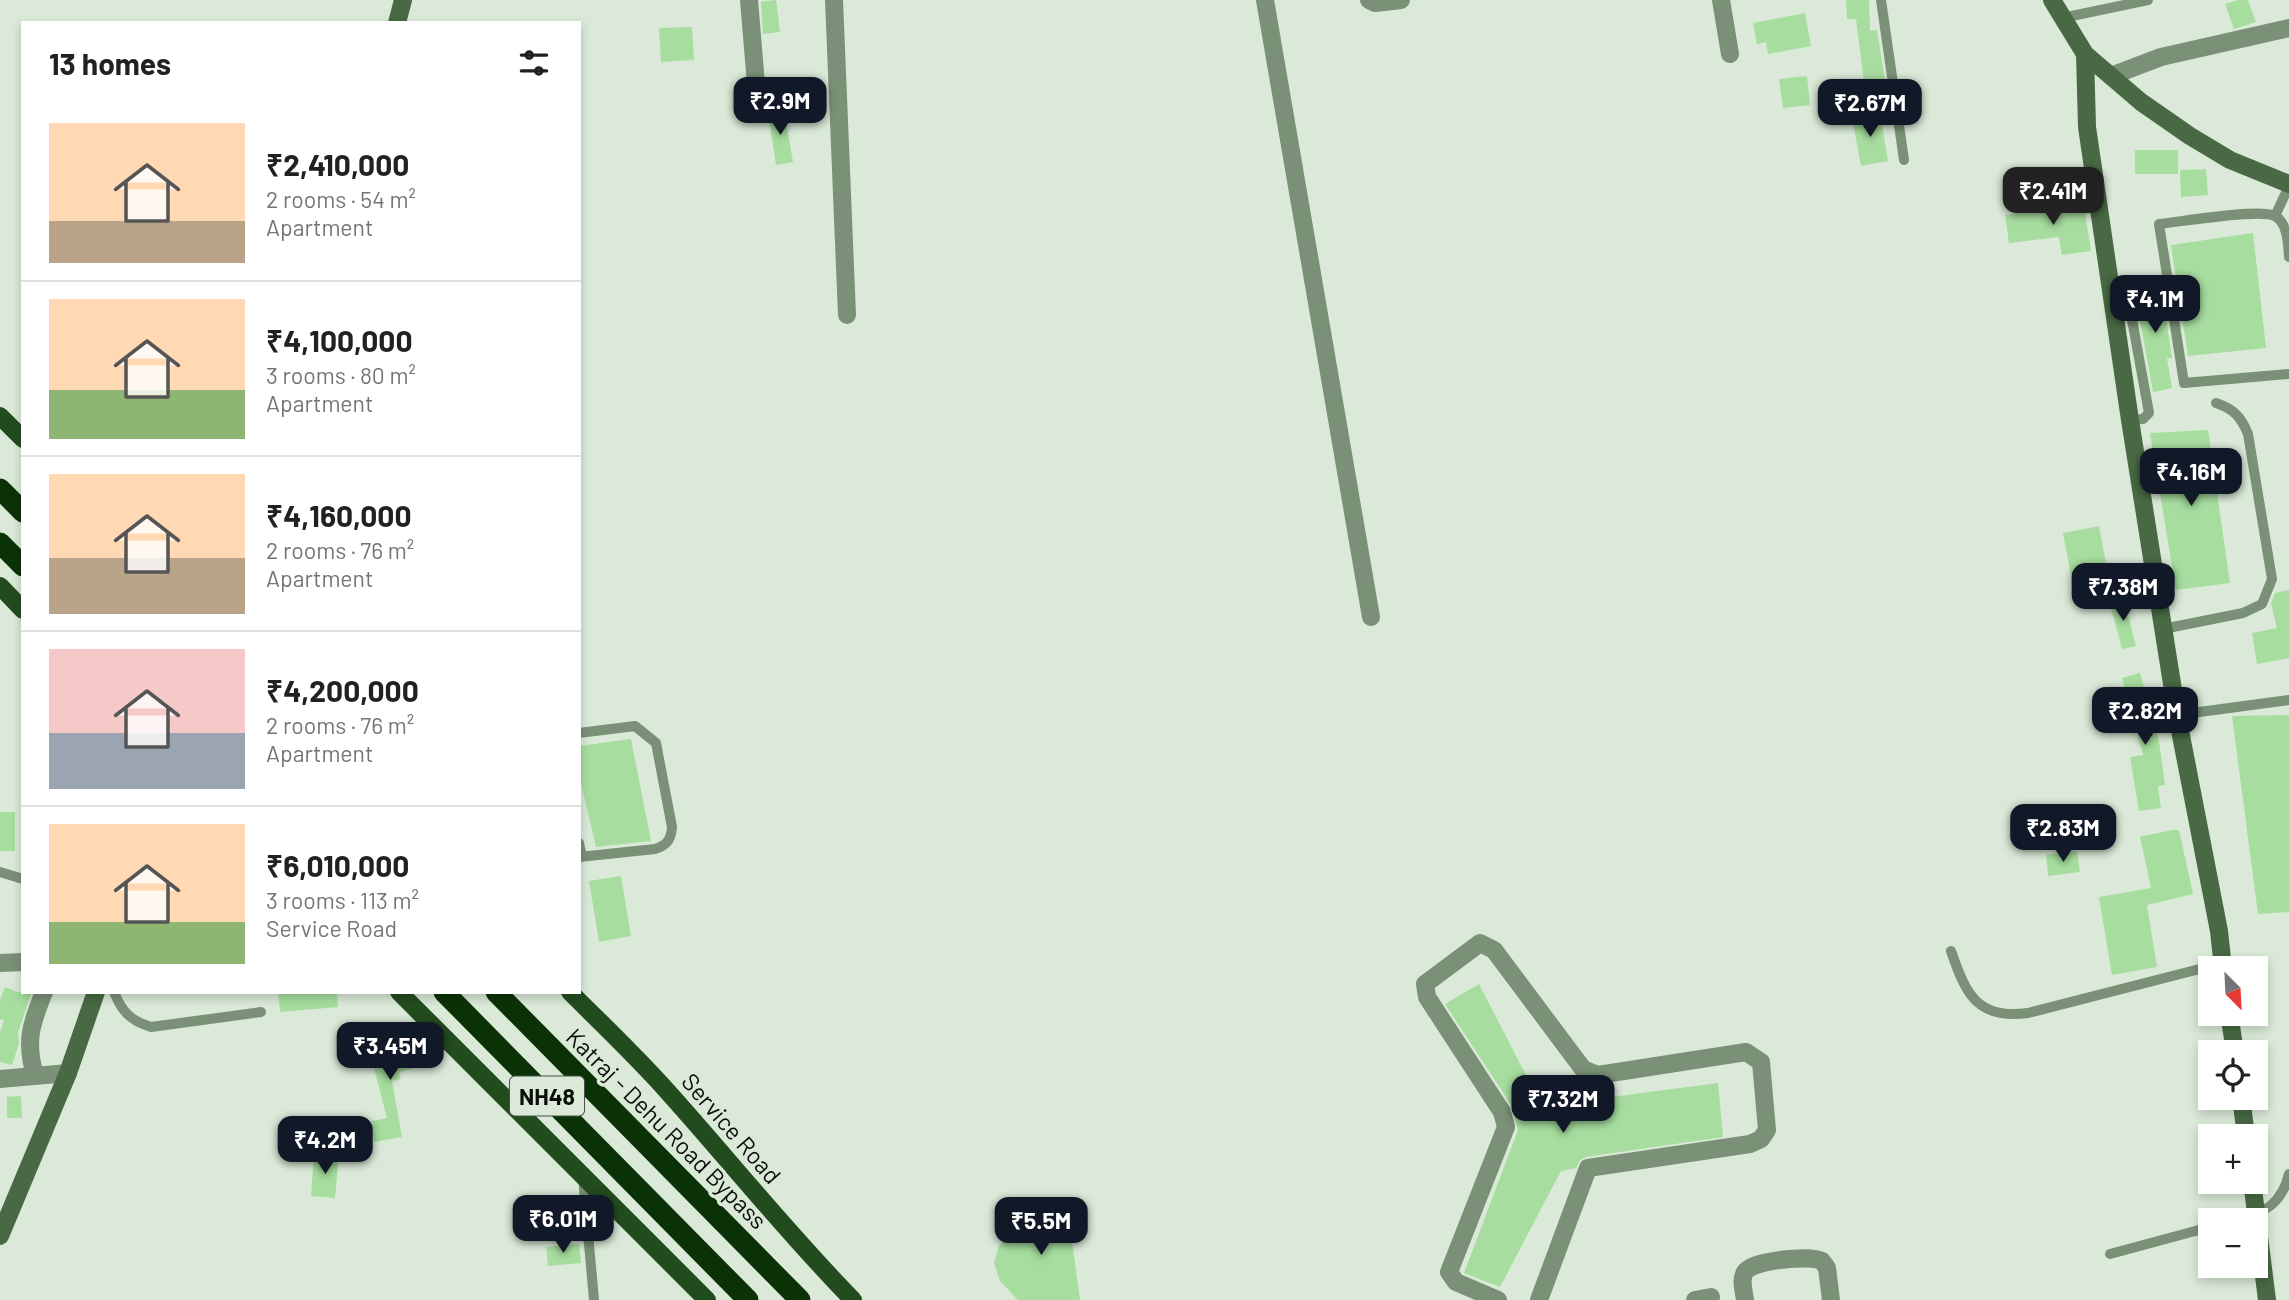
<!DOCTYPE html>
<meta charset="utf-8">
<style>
:root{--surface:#fff;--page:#f2f2f2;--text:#202124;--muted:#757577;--line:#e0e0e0;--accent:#111827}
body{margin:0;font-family:Barlow,sans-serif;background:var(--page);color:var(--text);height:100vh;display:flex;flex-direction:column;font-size:26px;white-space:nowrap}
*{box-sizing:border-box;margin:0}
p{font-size:23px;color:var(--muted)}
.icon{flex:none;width:38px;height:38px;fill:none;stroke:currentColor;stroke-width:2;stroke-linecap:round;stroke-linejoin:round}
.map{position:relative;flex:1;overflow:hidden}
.details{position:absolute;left:21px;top:21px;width:560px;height:973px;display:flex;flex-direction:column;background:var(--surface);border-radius:0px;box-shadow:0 4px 10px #0003}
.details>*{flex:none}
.needle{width:46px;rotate:156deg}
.fabs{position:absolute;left:2198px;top:956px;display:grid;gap:14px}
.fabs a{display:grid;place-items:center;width:70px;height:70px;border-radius:0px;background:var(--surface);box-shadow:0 4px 10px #0003;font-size:35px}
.price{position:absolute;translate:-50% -60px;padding:0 16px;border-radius:14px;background:var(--accent);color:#fff;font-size:23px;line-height:46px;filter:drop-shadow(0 2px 4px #0008)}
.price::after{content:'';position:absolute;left:50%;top:42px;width:21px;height:16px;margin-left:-10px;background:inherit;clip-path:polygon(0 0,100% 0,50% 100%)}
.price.on{background:#222;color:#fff}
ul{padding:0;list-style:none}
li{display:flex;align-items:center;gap:21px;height:175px;padding:0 28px}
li+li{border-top:2px solid var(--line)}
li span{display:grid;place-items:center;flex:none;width:196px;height:140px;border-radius:0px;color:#555}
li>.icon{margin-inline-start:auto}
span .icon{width:84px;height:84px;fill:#fffc;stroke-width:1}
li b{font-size:30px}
h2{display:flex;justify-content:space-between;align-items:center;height:84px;padding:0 28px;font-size:30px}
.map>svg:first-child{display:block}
.building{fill:#a7de9f}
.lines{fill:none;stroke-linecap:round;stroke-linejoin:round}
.lane{stroke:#7a9177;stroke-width:10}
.street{stroke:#7a9177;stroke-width:18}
.secondary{stroke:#486943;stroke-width:18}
.primary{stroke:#234c1e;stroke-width:18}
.highway{stroke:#0b3206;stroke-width:21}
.labels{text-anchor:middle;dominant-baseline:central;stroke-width:7;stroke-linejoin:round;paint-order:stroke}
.shield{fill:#dae9d8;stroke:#485047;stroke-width:2}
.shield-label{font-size:23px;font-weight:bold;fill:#0a0f09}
.street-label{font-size:24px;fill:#0a0f09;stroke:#dae9d8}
</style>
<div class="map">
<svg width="2289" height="1300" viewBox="0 0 2289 1300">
<rect width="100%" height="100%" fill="#dae9d8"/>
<!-- building -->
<path class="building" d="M776,0L780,32L763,34L761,2Z
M1846,0H1869L1870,31L1877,30L1886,87L1865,90L1856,19H1847Z
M2238,0H2248L2256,22L2234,29L2225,4Z
M1805,13L1811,46L1768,54L1766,42L1757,44L1753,23Z
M692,27L694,60L661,62L659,28Z
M1807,76L1810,105L1783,108L1779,79Z
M784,109L793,162L776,165L768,111Z
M1880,113L1888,161L1861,166L1852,118Z
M2135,150H2178V174H2135Z
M2206,169L2208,195L2181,197L2180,170Z
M2083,199L2091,251L2062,255L2059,237L2009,243L2005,215L2055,208V204Z
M2253,233L2266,348L2188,356L2171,245Z
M2161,285L2172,358H2167L2172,388L2153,392L2134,288Z
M2208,430L2230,583L2176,590L2150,433Z
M2099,526L2110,585L2074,592L2063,533Z
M2289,590V658L2257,664L2252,633L2277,628L2271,603L2275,593Z
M2123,596L2136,646L2122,649L2109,600Z
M2140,673L2159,741L2165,785L2158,786L2161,808L2139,811L2130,757L2143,755L2122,678Z
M2289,715V912L2258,914L2232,716Z
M631,739L651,841L596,847L579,775V746Z
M0,812H15V851H0Z
M2172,830H2179L2193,894L2147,905L2157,967L2112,975L2099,897L2151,888L2140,837Z
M2077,851L2080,872L2048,876L2046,855Z
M621,876L631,936L599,942L589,881Z
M1479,984L1542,1106L1718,1083L1723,1137L1586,1157L1580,1160L1576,1168L1561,1171L1500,1287L1464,1273L1518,1130L1512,1106L1445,1004Z
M5,987L18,992H32L18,1032L19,1044L12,1065L0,1062V1032L4,1020L0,1019V1000Z
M278,992H337L338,1007L280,1012Z
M408,1036L415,1068L399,1072L400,1079L392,1081L402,1137L374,1142L371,1121L387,1118L368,1045Z
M21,1096L22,1118H7V1097Z
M314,1154L339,1156L335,1198L311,1196Z
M1066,1197L1080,1300H1018L1000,1281L994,1263L999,1246L1048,1200Z
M579,1244L581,1263L548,1266L546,1247Z"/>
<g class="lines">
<!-- lane -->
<path class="lane" d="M1881,0L1904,160
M2062,18L2148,0
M2275,216L2289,186
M2289,257C2288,245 2288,223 2275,216C2260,208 2180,222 2159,224L2184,383L2289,374
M2127,292L2149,413L2143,419L2130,420
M2163,629L2243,613L2262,604L2272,579L2248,434C2241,417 2234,409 2216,403
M2177,715L2289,700
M579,733L635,726L656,743L672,827C671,840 667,845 655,849L579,857
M579,843L582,857
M0,872L23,879
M1951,951C1966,994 1977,1020 2028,1013L2223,963
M114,992C122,1012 131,1021 151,1027L261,1012
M583,1177L594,1300
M2238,1220C2265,1213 2282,1203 2289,1174
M2110,1254L2210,1227"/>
<!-- street -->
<path class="street" d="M749,0L756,84
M834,0L847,315
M1265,0L1371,617
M1369,0L1375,3L1401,0
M1721,0L1730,54
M2111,76L2161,57L2289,28
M0,963L23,962
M35,1075C25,1042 31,1024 44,992
M0,1079L68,1073
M1498,1300L1456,1282L1449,1272L1506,1127L1502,1112L1427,997L1425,984L1480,943L1494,950L1583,1069L1598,1075L1746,1052L1761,1062L1767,1130L1761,1139L1750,1144L1588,1168L1539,1300
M1695,1300L1711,1297
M1745,1300C1744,1291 1740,1280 1745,1272C1752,1260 1811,1255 1822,1261L1827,1268L1831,1300"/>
<!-- secondary -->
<path class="secondary" d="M2052,0L2085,54L2141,102L2190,136L2230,160L2289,184
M397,23L403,0
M2085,54L2087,127L2130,420L2177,715L2219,931L2223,968
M2229,1013L2235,1052
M2241,1097L2246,1136
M2252,1181L2267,1300
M0,1236L68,1073L96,992"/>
<!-- primary -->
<path class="primary" d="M0,416L23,439
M0,586L23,610
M399,992L707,1300
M570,992C603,1025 637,1057 668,1092C730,1161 788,1234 853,1300"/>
<!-- highway -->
<path class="highway" d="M0,489L23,512
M0,543L23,566
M444,992L748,1300
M496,992L800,1300"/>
</g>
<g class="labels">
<!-- shield labels -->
<rect class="shield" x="510" y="1076.5" width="74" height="39" rx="5"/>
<g class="shield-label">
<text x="547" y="1096">NH48</text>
</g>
<!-- street labels -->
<g class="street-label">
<text transform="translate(667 1128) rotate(45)">Katraj - Dehu Road Bypass</text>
<text transform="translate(732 1128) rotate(49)">Service Road</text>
</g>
</g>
</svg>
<div class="fabs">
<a><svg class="needle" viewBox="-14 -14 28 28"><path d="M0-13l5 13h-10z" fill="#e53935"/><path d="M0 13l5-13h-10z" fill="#757577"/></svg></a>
<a><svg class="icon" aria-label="locate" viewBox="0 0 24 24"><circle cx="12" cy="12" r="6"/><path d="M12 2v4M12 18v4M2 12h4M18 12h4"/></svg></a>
<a>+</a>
<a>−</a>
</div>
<b class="price" style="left:780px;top:137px">₹2.9M</b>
<b class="price" style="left:1870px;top:139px">₹2.67M</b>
<b class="price on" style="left:2053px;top:227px">₹2.41M</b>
<b class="price" style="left:2155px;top:335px">₹4.1M</b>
<b class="price" style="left:2191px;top:508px">₹4.16M</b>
<b class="price" style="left:2123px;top:623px">₹7.38M</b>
<b class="price" style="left:2145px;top:747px">₹2.82M</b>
<b class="price" style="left:2063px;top:864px">₹2.83M</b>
<b class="price" style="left:390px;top:1082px">₹3.45M</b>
<b class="price" style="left:1563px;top:1135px">₹7.32M</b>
<b class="price" style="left:325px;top:1176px">₹4.2M</b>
<b class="price" style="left:563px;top:1255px">₹6.01M</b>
<b class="price" style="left:1041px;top:1257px">₹5.5M</b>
<section class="details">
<h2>13 homes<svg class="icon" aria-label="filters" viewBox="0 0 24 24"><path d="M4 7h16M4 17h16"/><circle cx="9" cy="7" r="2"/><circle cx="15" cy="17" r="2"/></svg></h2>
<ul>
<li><span style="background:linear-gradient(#ffd9b3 70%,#b9a48a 0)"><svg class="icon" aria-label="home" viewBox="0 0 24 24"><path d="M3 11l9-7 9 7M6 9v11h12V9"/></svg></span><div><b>₹2,410,000</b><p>2 rooms · 54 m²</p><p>Apartment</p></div></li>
<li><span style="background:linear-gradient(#ffd9b3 65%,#8fb573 0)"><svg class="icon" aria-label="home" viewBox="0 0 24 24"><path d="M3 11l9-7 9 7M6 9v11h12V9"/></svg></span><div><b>₹4,100,000</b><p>3 rooms · 80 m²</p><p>Apartment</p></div></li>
<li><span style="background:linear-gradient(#ffd9b3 60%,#b9a48a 0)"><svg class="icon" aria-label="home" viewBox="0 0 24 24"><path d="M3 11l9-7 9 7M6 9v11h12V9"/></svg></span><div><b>₹4,160,000</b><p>2 rooms · 76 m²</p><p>Apartment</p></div></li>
<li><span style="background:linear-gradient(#f6c9c9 60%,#9aa5b1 0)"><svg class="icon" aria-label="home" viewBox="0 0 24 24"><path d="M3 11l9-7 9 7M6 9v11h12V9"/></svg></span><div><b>₹4,200,000</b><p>2 rooms · 76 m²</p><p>Apartment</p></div></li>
<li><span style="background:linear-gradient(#ffd9b3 70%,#8fb573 0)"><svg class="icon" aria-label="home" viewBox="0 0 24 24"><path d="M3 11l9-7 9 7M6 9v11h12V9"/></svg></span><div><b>₹6,010,000</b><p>3 rooms · 113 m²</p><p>Service Road</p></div></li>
</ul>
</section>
</div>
